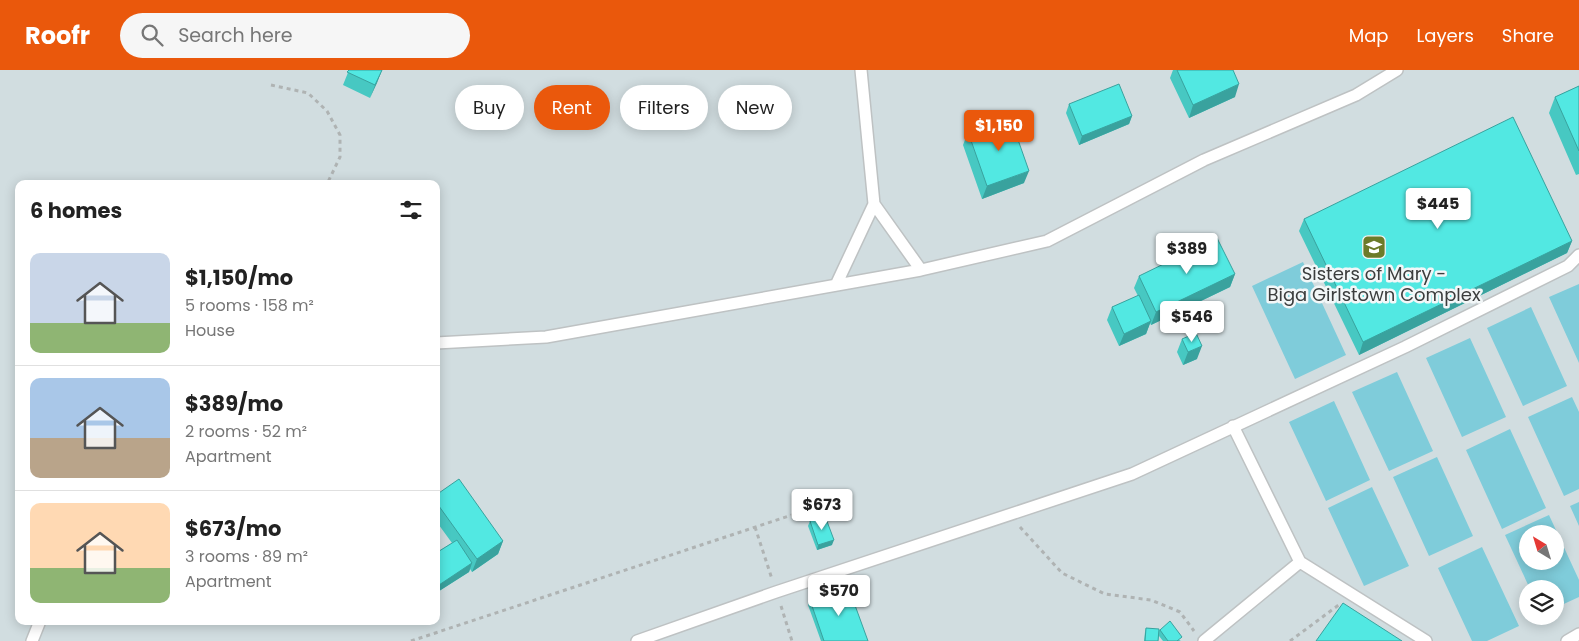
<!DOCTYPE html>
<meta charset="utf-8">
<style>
:root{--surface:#fff;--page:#f6f6f6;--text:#222;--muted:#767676;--line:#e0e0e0;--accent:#ea580c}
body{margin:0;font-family:Poppins,sans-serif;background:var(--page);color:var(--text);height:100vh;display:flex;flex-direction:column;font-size:19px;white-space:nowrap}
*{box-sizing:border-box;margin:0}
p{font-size:16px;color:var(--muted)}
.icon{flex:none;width:28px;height:28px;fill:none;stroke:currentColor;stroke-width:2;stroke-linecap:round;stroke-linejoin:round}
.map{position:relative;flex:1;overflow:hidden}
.sheet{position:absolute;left:15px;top:110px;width:425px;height:445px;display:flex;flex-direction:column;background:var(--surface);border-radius:10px;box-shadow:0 2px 12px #0003}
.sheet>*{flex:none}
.hud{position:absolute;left:455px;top:15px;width:475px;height:45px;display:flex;gap:10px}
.needle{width:32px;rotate:322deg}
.buttons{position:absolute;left:1519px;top:455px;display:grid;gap:10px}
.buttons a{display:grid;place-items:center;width:45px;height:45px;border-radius:50%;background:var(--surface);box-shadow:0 2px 12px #0003;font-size:25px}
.price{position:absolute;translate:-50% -42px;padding:0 11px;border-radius:5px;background:#fff;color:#222;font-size:16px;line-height:32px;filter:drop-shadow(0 1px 2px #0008)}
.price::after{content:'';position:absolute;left:50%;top:30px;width:15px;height:11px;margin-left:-8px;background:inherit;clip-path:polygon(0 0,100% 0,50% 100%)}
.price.selected{background:var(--accent);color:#fff}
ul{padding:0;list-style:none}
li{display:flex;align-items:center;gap:15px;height:125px;padding:0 15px}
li+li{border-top:1px solid var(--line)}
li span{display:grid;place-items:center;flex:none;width:140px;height:100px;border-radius:10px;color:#555}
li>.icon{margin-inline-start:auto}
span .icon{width:60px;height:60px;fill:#fffc;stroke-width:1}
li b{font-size:21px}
h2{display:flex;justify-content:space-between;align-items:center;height:60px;padding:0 15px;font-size:21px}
.chip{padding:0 18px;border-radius:22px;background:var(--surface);box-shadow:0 2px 12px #0003;font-size:18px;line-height:45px}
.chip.selected{background:var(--accent);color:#fff}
header{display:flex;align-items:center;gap:30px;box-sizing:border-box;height:70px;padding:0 25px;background:var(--accent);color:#fff}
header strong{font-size:24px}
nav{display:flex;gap:28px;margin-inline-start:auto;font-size:18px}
.search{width:350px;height:45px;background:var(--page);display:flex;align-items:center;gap:12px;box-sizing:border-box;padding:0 18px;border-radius:28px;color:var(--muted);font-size:19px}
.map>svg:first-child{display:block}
.built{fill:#d1dde0;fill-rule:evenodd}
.green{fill:#7fccda;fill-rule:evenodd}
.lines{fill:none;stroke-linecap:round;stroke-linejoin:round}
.lane-casing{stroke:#bec2c3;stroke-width:14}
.path{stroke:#afb3b3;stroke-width:3;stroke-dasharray:4 4;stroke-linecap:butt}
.lane{stroke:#fff;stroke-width:11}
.wall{fill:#47c8c2}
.shaded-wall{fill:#39a29e}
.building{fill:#52e8e2;stroke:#39a29e}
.labels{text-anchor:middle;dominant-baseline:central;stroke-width:5;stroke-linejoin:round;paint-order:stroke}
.poi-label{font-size:18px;fill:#3b3d3d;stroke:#f3f7f8}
</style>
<header>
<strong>Roofr</strong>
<div class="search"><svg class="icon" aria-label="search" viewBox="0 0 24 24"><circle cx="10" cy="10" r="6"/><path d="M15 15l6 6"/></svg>Search here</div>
<nav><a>Map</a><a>Layers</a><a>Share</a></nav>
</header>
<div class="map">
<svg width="1579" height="571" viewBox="0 0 1579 571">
<rect width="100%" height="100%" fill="#e5eaea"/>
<!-- built -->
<path class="built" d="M0,0H1579V571H0ZM19,114H436V551H19ZM1528,464H1555V491H1528ZM1528,519H1555V546H1528Z"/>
<!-- green -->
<path class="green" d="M1303,192L1346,285L1295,309L1252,216Z
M1579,214V293L1549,227Z
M1531,237L1567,316L1523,336L1487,258Z
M1470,268L1506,347L1462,367L1426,288Z
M1397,302L1433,381L1389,401L1352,322Z
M1572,327L1579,342V419L1564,426L1528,347Z
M1334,331L1370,410L1326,431L1289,352Z
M1510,359L1546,438L1502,459L1466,380Z
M1437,387L1473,466L1429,486L1393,407Z
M1372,417L1409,496L1364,516L1328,438Z
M1579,432V456L1570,436Z
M1549,445L1579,510V527L1555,538V519H1530L1505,465ZM1528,464H1555V491H1528Z
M1482,477L1519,556L1487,571H1472L1438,498Z"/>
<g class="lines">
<!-- lane casing -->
<g class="lane-casing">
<path id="lane" d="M861,0L874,134L921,200
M836,215L874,134
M436,273L546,267L921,200L1047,171L1204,90L1356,25L1397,0
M1233,356L1300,492L1426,571
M32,571L40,551
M637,571L776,522L1132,404L1405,277L1568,196L1579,185
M1204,571L1300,492
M1567,571L1579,564"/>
</g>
<!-- path -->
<path class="path" d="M271,15L308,23L327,41L340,65V87L327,114
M755,457L772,509
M1020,457L1062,503L1105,524L1151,530L1180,542L1194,561
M781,536L792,571
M411,571L804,441
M1290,571L1340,534"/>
<!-- lane -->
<use href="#lane" class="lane"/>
</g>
<!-- wall -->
<path class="wall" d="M349,0H382L370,28L343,15Z
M1173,0H1233L1235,27L1189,48L1170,8Z
M1579,16V104L1576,105L1549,43L1555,27Z
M1069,34L1132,46L1129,54L1079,75L1066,43Z
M968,62L1024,113L982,129L963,75Z
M1304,149L1572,171L1567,183L1359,285L1299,161Z
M1235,204L1230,217L1151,255L1150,253L1146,264L1119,276L1107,250L1112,237L1138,226L1134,218L1139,206Z
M1182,269L1197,289L1183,295L1177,282Z
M436,425L503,471L498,484L472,502L470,499L469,502L436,523V483L452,473L436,451Z
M810,451L832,475L817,480L808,456Z
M810,530L868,571H821L808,535Z
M1146,558L1160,560L1181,571H1163L1159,566L1158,571H1144L1145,562Z"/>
<!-- shaded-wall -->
<path class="shaded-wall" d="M382,0L377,13L370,28L375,15Z
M1239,14L1235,27L1189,48L1193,35Z
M1132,46L1129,54L1079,75L1082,66Z
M1029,101L1024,113L982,129L987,116Z
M1572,171L1567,183L1359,285L1363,272Z
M1235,204L1230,217L1151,255L1156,242Z
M1151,251L1146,264L1119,276L1124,264Z
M1202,276L1197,289L1183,295L1188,282Z
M834,470L832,475L817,480L818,475Z
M503,471L498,484L472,502L477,489Z
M472,493L469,502L436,523L439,515Z"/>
<!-- building -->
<path class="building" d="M349,0H382L375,15L347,2Z
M1177,0H1233L1239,14L1193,35Z
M1119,14L1132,46L1082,66L1069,34Z
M1579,16V81L1555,27Z
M1010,47L1029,101L987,116L968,62Z
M1513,47L1572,171L1363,272L1304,149Z
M1217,168L1235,204L1156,242L1139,206Z
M1139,225L1151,251L1124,264L1112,237Z
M1196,263L1202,276L1188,282L1182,269Z
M459,409L503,471L477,489L436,432V425Z
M825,446L834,470L818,475L810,451Z
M457,470L472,493L439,515L436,511V483Z
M848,516L868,571H824L810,530Z
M1343,533L1402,571H1316Z
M1170,551L1182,567L1177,571H1168L1160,560Z
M1146,558L1159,559L1158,571H1145Z"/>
<!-- icons -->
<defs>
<g id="school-square" transform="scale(1.25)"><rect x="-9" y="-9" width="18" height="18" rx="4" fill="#6c7b29" stroke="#f3f7f8"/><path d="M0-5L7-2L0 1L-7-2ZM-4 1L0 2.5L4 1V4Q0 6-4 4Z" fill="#fff"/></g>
</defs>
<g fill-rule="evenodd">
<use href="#school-square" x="1374" y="177"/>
</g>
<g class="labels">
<!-- poi labels -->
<g class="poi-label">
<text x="1374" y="203">Sisters of Mary -<tspan x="1374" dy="21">Biga Girlstown Complex</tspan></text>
</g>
</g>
</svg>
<div class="buttons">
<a><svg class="needle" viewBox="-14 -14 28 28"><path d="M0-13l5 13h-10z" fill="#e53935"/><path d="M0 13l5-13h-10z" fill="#767676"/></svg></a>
<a><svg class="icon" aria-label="layers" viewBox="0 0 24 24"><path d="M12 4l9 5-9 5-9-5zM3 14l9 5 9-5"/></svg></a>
</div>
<b class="price selected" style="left:999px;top:82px">$1,150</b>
<b class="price" style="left:1438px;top:160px">$445</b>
<b class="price" style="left:1187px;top:205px">$389</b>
<b class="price" style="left:1192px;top:273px">$546</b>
<b class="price" style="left:822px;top:461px">$673</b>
<b class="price" style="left:839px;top:547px">$570</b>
<div class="hud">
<a class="chip">Buy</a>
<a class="chip selected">Rent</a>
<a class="chip">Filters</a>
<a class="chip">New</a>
</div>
<section class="sheet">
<h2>6 homes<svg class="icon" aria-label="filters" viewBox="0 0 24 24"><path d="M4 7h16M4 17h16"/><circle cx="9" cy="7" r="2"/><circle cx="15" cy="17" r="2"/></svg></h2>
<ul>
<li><span style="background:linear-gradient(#c9d6e8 70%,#8fb573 0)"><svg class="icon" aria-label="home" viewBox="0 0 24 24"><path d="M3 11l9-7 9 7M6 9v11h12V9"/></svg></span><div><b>$1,150/mo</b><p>5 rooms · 158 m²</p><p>House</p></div></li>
<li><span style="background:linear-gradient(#a9c7e8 60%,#b9a48a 0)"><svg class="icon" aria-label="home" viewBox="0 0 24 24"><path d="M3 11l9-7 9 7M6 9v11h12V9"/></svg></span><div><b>$389/mo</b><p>2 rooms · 52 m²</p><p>Apartment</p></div></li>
<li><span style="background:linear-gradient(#ffd9b3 65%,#8fb573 0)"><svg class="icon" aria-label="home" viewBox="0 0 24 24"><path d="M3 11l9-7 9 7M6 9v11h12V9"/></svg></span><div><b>$673/mo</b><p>3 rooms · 89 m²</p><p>Apartment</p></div></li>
</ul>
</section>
</div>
